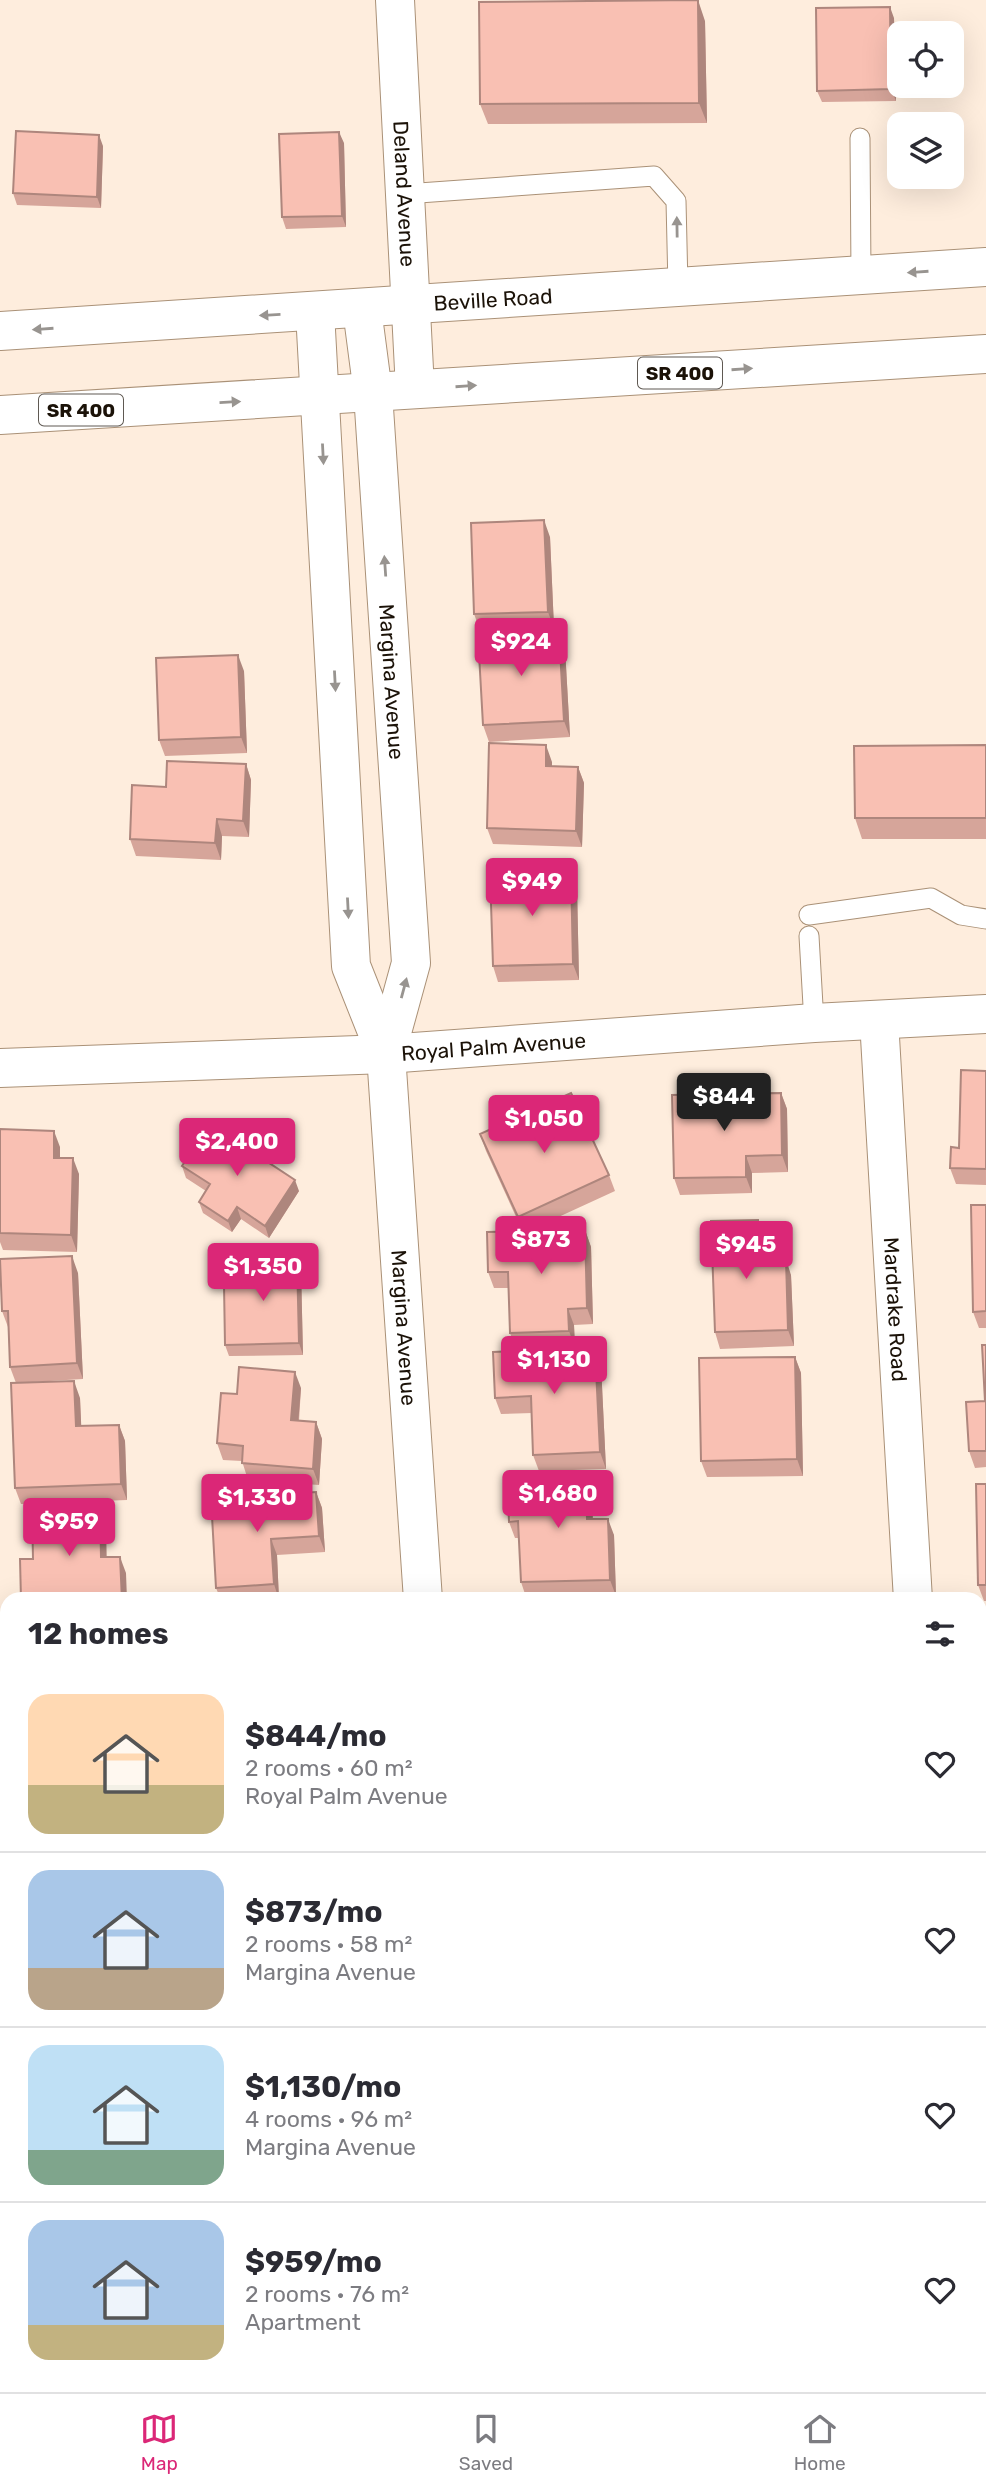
<!DOCTYPE html>
<meta charset="utf-8">
<style>
:root{--surface:#fff;--page:#f7f7f7;--text:#2b2b33;--muted:#7c7c81;--line:#e1e1e2;--accent:#db2777}
body{margin:0;font-family:Rubik,sans-serif;background:var(--page);color:var(--text);height:100vh;display:flex;flex-direction:column;font-size:26px;white-space:nowrap}
*{box-sizing:border-box;margin:0}
p{font-size:23px;color:var(--muted)}
.icon{flex:none;width:38px;height:38px;fill:none;stroke:currentColor;stroke-width:2;stroke-linecap:round;stroke-linejoin:round}
.map{position:relative;flex:1;overflow:hidden}
.drawer{position:absolute;left:0px;top:1592px;width:987px;height:800px;display:flex;flex-direction:column;background:var(--surface);border-radius:21px 21px 0 0;box-shadow:0 7px 28px #0002}
.drawer>*{flex:none}
.buttons{position:absolute;left:887px;top:21px;display:grid;gap:14px}
.buttons a{display:grid;place-items:center;width:77px;height:77px;border-radius:14px;background:var(--surface);box-shadow:0 7px 28px #0002;font-size:35px}
.price{position:absolute;translate:-50% -60px;padding:0 16px;border-radius:7px;background:var(--accent);color:#fff;font-size:23px;line-height:46px;filter:drop-shadow(0 2px 4px #0008)}
.price::after{content:'';position:absolute;left:50%;top:42px;width:21px;height:16px;margin-left:-10px;background:inherit;clip-path:polygon(0 0,100% 0,50% 100%)}
.price.on{background:#222;color:#fff}
ul{padding:0;list-style:none}
li{display:flex;align-items:center;gap:21px;height:175px;padding:0 28px}
li+li{border-top:2px solid var(--line)}
li span{display:grid;place-items:center;flex:none;width:196px;height:140px;border-radius:21px;color:#555}
li>.icon{margin-inline-start:auto}
span .icon{width:84px;height:84px;fill:#fffc;stroke-width:1}
li b{font-size:30px}
h2{display:flex;justify-content:space-between;align-items:center;height:84px;padding:0 28px;font-size:30px}
.tabs{display:flex;justify-content:space-around;align-items:center;height:98px;border-top:2px solid var(--line);background:var(--surface);font-size:19px;color:var(--muted)}
.tabs a{display:grid;justify-items:center;gap:4px}
.tabs .on{color:var(--accent)}
.map>svg:first-child{display:block}
.lines{fill:none;stroke-linecap:round;stroke-linejoin:round}
.service-casing{stroke:#aa9177;stroke-width:21}
.minor-casing{stroke:#aa9177;stroke-width:40}
.primary-casing{stroke:#aa9177;stroke-width:40}
.service{stroke:#fff;stroke-width:19}
.minor{stroke:#fff;stroke-width:38}
.primary{stroke:#fff;stroke-width:38}
.wall{fill:#d6a59a}
.shaded-wall{fill:#ae867d}
.building{fill:#f9c0b3;stroke:#ae867d;stroke-width:2}
.oneway{fill:#989490}
.labels{text-anchor:middle;dominant-baseline:central;stroke-width:6;stroke-linejoin:round;paint-order:stroke}
.shield{fill:#fff;stroke:#5f5952;stroke-width:2}
.shield-label{font-size:19px;font-weight:bold;fill:#1b1208}
.street-label{font-size:21px;fill:#1b1208;stroke:#fff}
</style>
<div class="map">
<svg width="986" height="2392" viewBox="0 0 986 2392">
<rect width="100%" height="100%" fill="#feeddd"/>
<g class="lines">
<!-- service casing -->
<g class="service-casing">
<path id="service" d="M860,138L861,275
M405,194L654,176L676,201L678,287
M809,915L931,898L961,915L986,919
M809,936L814,1023"/>
</g>
<!-- minor casing -->
<g class="minor-casing">
<g id="minor">
<path id="s1" d="M395,0L415,389"/>
<path id="s2" d="M362,309L373,393L411,963L386,1054"/>
<path id="s3" d="M315,312L351,966L386,1054L423,1600"/>
<path id="s4" d="M879,1020L913,1600"/>
<path id="s5" d="M0,1068L386,1054L814,1023L986,1014"/>
<path d="M0,2125L7,2247"/>
<path d="M15,2385V2392"/>
<path d="M478,2385V2392"/>
<path d="M958,2385V2392"/>
<path d="M725,2392L848,2385"/>
</g>
</g>
<!-- primary casing -->
<g class="primary-casing">
<g id="primary">
<path id="s6" d="M0,331L986,267"/>
<path d="M0,415L986,354"/>
</g>
</g>
<!-- service -->
<use href="#service" class="service"/>
<!-- minor -->
<use href="#minor" class="minor"/>
<!-- primary -->
<use href="#primary" class="primary"/>
</g>
<!-- wall -->
<path class="wall" d="M894,18L896,101L822,102L817,91Z
M705,21L707,123L488,124L480,104Z
M344,143L346,227L286,229L282,217Z
M103,146L101,208L17,205L13,193Z
M550,537L554,628L480,630L474,614Z
M559,632L565,648L570,737L489,742L483,725Z
M244,671L247,753L165,756L159,740Z
M986,745V839H862L855,818Z
M552,762V766L578,767L584,783L582,847L493,844L487,828Z
M246,764L251,780L249,837L222,836L221,860L136,856L130,839L166,787Z
M577,887L579,980L498,982L493,966Z
M986,1071V1185L956,1184L950,1168L959,1148Z
M781,1093L787,1109L788,1172L752,1173V1193L680,1195L674,1178Z
M0,1129L60,1147V1158L79,1174L77,1252L3,1250L0,1242Z
M480,1134L609,1175L615,1191L528,1231L585,1230L591,1247L593,1324L574,1325L575,1348L516,1349L510,1333L509,1288H494L488,1272L523,1232L486,1151Z
M182,1166L299,1191L269,1238L241,1219L232,1232L203,1213L199,1202L206,1191L186,1178Z
M986,1205V1328H979L973,1312Z
M758,1220L764,1236L765,1259L791,1275L794,1346L720,1349L715,1332Z
M301,1269L303,1355L229,1356L225,1345Z
M78,1273L83,1379L16,1383L10,1367L8,1327L2,1311Z
M986,1345V1467L975,1468L969,1451L985,1401Z
M595,1348L601,1365L606,1469L539,1471L533,1455L532,1413L501,1414L495,1398Z
M795,1357L801,1373L803,1476L707,1477L701,1461Z
M301,1388L299,1421L316,1422L322,1439L319,1485L248,1480L242,1461L223,1460L217,1443L237,1394Z
M80,1398L81,1426L119,1425L125,1441L127,1500L21,1504L15,1488Z
M986,1484V1601H984L978,1585Z
M592,1490L593,1519L614,1535L616,1596L531,1598L527,1600L521,1582L519,1538H515L509,1522Z
M316,1492L322,1508L325,1552L277,1555L279,1600H221L216,1588Z"/>
<!-- shaded-wall -->
<path class="shaded-wall" d="M698,0L705,21L707,123L699,103Z
M890,7L894,18L896,101L891,89Z
M339,132L344,143L346,227L342,216Z
M99,135L103,146L101,208L97,197Z
M544,520L550,537L554,628L548,612Z
M559,632L565,648L570,737L564,721Z
M238,655L244,671L247,753L241,737Z
M546,745L552,762V783L546,766Z
M246,764L251,780L249,837L243,821Z
M578,767L584,783L582,847L576,831Z
M217,819L222,836L221,860L215,843Z
M571,871L577,887L579,980L573,964Z
M781,1093L787,1109L788,1172L782,1155Z
M54,1131L60,1147V1174L54,1158Z
M746,1156L752,1173V1193L746,1177Z
M73,1158L79,1174L77,1252L71,1235Z
M295,1180L299,1191L269,1238L265,1226Z
M237,1207L241,1219L232,1232L228,1221Z
M758,1220L764,1236L765,1276L759,1260Z
M585,1230L591,1247L593,1324L587,1308Z
M72,1256L78,1273L83,1379L77,1363Z
M297,1258L301,1269L303,1355L299,1343Z
M786,1259L791,1275L794,1346L788,1330Z
M568,1309L574,1325L575,1348L569,1331Z
M595,1348L601,1365L606,1469L600,1452Z
M795,1357L801,1373L803,1476L797,1459Z
M295,1372L301,1388L297,1437L291,1420Z
M74,1381L80,1398L82,1443L76,1426Z
M316,1422L322,1439L319,1485L313,1469Z
M119,1425L125,1441L127,1500L121,1484Z
M586,1474L592,1490L593,1536L587,1519Z
M316,1492L322,1508L325,1552L319,1536Z
M100,1505L106,1522L107,1574L101,1557Z
M608,1519L614,1535L616,1596L610,1580Z
M271,1539L277,1555L279,1600L274,1584Z
M120,1557L126,1573L127,1600H122Z"/>
<!-- building -->
<path class="building" d="M698,0L699,103L480,104L479,2Z
M890,7L891,89L817,91L816,8Z
M16,131L99,135L97,197L13,193Z
M339,132L342,216L282,217L279,134Z
M544,520L548,612L474,614L471,523Z
M559,632L564,721L483,725L478,636Z
M238,655L241,737L159,740L156,658Z
M489,743L546,745V766L578,767L576,831L487,828Z
M986,745V818H855L854,746Z
M167,761L246,764L243,821L217,819L215,843L130,839L132,785L166,787Z
M571,871L573,964L493,966L490,872Z
M961,1070L986,1071V1169L950,1168L951,1147L959,1148Z
M571,1093L609,1175L518,1217L480,1134Z
M781,1093L782,1155L746,1156V1177L674,1178L672,1095Z
M210,1124L295,1180L265,1226L237,1207L228,1221L199,1202L210,1184L182,1166Z
M0,1129L54,1131V1158H73L71,1235L0,1233Z
M971,1205H986V1311L973,1312Z
M758,1220L759,1260L786,1259L788,1330L715,1332L711,1221Z
M585,1230L587,1308L568,1309L569,1331L510,1333L508,1272H488L487,1232Z
M72,1256L77,1363L10,1367L8,1311H2L0,1259Z
M297,1258L299,1343L225,1345L224,1285H239V1259Z
M982,1345H986V1451H969L966,1402L985,1401Z
M595,1348L600,1452L533,1455L531,1396L495,1398L493,1352Z
M795,1357L797,1459L701,1461L699,1358Z
M239,1367L295,1372L291,1420L316,1422L313,1469L242,1463L243,1446L217,1443L221,1393L237,1394Z
M74,1381L76,1426L119,1425L121,1484L15,1488L11,1383Z
M586,1474L587,1519H608L610,1580L521,1582L518,1521L509,1522L507,1476Z
M976,1484H986V1585H978Z
M316,1492L319,1536L271,1539L274,1584L216,1588L211,1498Z
M100,1505L101,1557H120L122,1600H21L20,1559H33L32,1507Z
M527,1598L553,1600H527Z"/>
<!-- one-way arrows -->
<defs><path id="oneway-solid" d="M-6-.8H1V-3.2L6.5 0L1 3.2V.8H-6Z" transform="scale(1.75)"/></defs>
<g class="oneway">
<use href="#oneway-solid" transform="translate(677 227) rotate(-91)"/>
<use href="#oneway-solid" transform="translate(918 272) rotate(176)"/>
<use href="#oneway-solid" transform="translate(270 315) rotate(177)"/>
<use href="#oneway-solid" transform="translate(43 329) rotate(176)"/>
<use href="#oneway-solid" transform="translate(742 369) rotate(-4)"/>
<use href="#oneway-solid" transform="translate(466 386) rotate(-4)"/>
<use href="#oneway-solid" transform="translate(230 402) rotate(-3)"/>
<use href="#oneway-solid" transform="translate(323 454) rotate(87)"/>
<use href="#oneway-solid" transform="translate(385 566) rotate(-94)"/>
<use href="#oneway-solid" transform="translate(335 681) rotate(87)"/>
<use href="#oneway-solid" transform="translate(348 908) rotate(87)"/>
<use href="#oneway-solid" transform="translate(404 988) rotate(-75)"/>
</g>
<g class="labels">
<!-- shield labels -->
<g class="shield">
<rect x="638" y="357.5" width="84" height="31" rx="5"/>
<rect x="39" y="394.5" width="84" height="31" rx="5"/>
</g>
<g class="shield-label">
<text x="680" y="373">SR 400</text>
<text x="81" y="410">SR 400</text>
</g>
<!-- street labels -->
<g class="street-label">
<text stroke="none"><textPath href="#s1" startOffset="194">Deland Avenue</textPath></text>
<text stroke="none"><textPath href="#s6" startOffset="494">Beville Road</textPath></text>
<text stroke="none"><textPath href="#s2" startOffset="374">Margina Avenue</textPath></text>
<text stroke="none"><textPath href="#s5" startOffset="494">Royal Palm Avenue</textPath></text>
<text stroke="none"><textPath href="#s4" startOffset="290">Mardrake Road</textPath></text>
<text stroke="none"><textPath href="#s3" startOffset="1024">Margina Avenue</textPath></text>
</g>
</g>
</svg>
<div class="buttons">
<a><svg class="icon" aria-label="locate" viewBox="0 0 24 24"><circle cx="12" cy="12" r="6"/><path d="M12 2v4M12 18v4M2 12h4M18 12h4"/></svg></a>
<a><svg class="icon" aria-label="layers" viewBox="0 0 24 24"><path d="M12 4l9 5-9 5-9-5zM3 14l9 5 9-5"/></svg></a>
</div>
<b class="price" style="left:521px;top:678px">$924</b>
<b class="price" style="left:532px;top:918px">$949</b>
<b class="price on" style="left:724px;top:1133px">$844</b>
<b class="price" style="left:544px;top:1155px">$1,050</b>
<b class="price" style="left:237px;top:1178px">$2,400</b>
<b class="price" style="left:541px;top:1276px">$873</b>
<b class="price" style="left:746px;top:1281px">$945</b>
<b class="price" style="left:263px;top:1303px">$1,350</b>
<b class="price" style="left:554px;top:1396px">$1,130</b>
<b class="price" style="left:558px;top:1530px">$1,680</b>
<b class="price" style="left:257px;top:1534px">$1,330</b>
<b class="price" style="left:69px;top:1558px">$959</b>
<section class="drawer">
<h2>12 homes<svg class="icon" aria-label="filters" viewBox="0 0 24 24"><path d="M4 7h16M4 17h16"/><circle cx="9" cy="7" r="2"/><circle cx="15" cy="17" r="2"/></svg></h2>
<ul>
<li><span style="background:linear-gradient(#ffd9b3 65%,#c2b280 0)"><svg class="icon" aria-label="home" viewBox="0 0 24 24"><path d="M3 11l9-7 9 7M6 9v11h12V9"/></svg></span><div><b>$844/mo</b><p>2 rooms · 60 m²</p><p>Royal Palm Avenue</p></div><svg class="icon" aria-label="heart" viewBox="0 0 24 24"><path d="M12 20l-8-8c-3-5 5-10 8-4 3-6 11-1 8 4z"/></svg></li>
<li><span style="background:linear-gradient(#a9c7e8 70%,#b9a48a 0)"><svg class="icon" aria-label="home" viewBox="0 0 24 24"><path d="M3 11l9-7 9 7M6 9v11h12V9"/></svg></span><div><b>$873/mo</b><p>2 rooms · 58 m²</p><p>Margina Avenue</p></div><svg class="icon" aria-label="heart" viewBox="0 0 24 24"><path d="M12 20l-8-8c-3-5 5-10 8-4 3-6 11-1 8 4z"/></svg></li>
<li><span style="background:linear-gradient(#bfe0f5 75%,#7fa58c 0)"><svg class="icon" aria-label="home" viewBox="0 0 24 24"><path d="M3 11l9-7 9 7M6 9v11h12V9"/></svg></span><div><b>$1,130/mo</b><p>4 rooms · 96 m²</p><p>Margina Avenue</p></div><svg class="icon" aria-label="heart" viewBox="0 0 24 24"><path d="M12 20l-8-8c-3-5 5-10 8-4 3-6 11-1 8 4z"/></svg></li>
<li><span style="background:linear-gradient(#a9c7e8 75%,#c2b280 0)"><svg class="icon" aria-label="home" viewBox="0 0 24 24"><path d="M3 11l9-7 9 7M6 9v11h12V9"/></svg></span><div><b>$959/mo</b><p>2 rooms · 76 m²</p><p>Apartment</p></div><svg class="icon" aria-label="heart" viewBox="0 0 24 24"><path d="M12 20l-8-8c-3-5 5-10 8-4 3-6 11-1 8 4z"/></svg></li>
</ul>
</section>
</div>
<nav class="tabs">
<a class="on"><svg class="icon" aria-label="map" viewBox="0 0 24 24"><path d="M3 6l6-2 6 2 6-2v14l-6 2-6-2-6 2zM9 4v14M15 6v14"/></svg>Map</a>
<a><svg class="icon" aria-label="saved" viewBox="0 0 24 24"><path d="M7 4h10v16l-5-4-5 4z"/></svg>Saved</a>
<a><svg class="icon" aria-label="home" viewBox="0 0 24 24"><path d="M3 11l9-7 9 7M6 9v11h12V9"/></svg>Home</a>
</nav>
